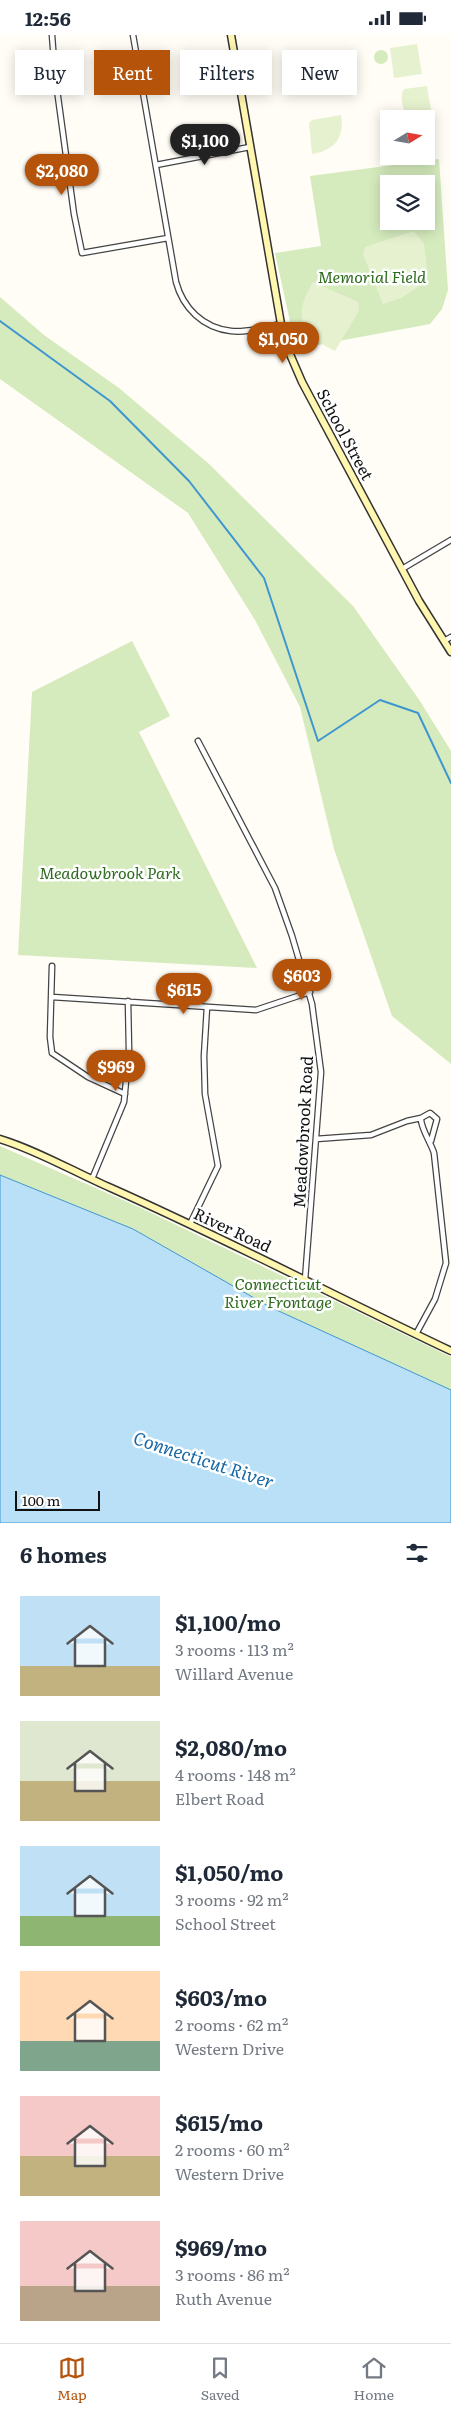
<!DOCTYPE html>
<meta charset="utf-8">
<style>
:root{--surface:#fff;--page:#f2f2f3;--text:#1f2937;--muted:#747a83;--line:#e0e1e3;--accent:#b45309}
body{margin:0;font-family:Literata,serif;background:var(--page);color:var(--text);height:100vh;display:flex;flex-direction:column;font-size:19px;white-space:nowrap}
*{box-sizing:border-box;margin:0}
p{font-size:16px;color:var(--muted)}
.icon{flex:none;width:28px;height:28px;fill:none;stroke:currentColor;stroke-width:2;stroke-linecap:round;stroke-linejoin:round}
.map{position:relative;height:1488px;overflow:hidden}
.sheet{display:flex;flex-direction:column;background:var(--surface);flex:1}
.sheet>*{flex:none}
.hud{position:absolute;left:15px;top:15px;width:421px;height:45px;display:flex;gap:10px}
.needle{width:32px;rotate:79deg}
.tools{position:absolute;left:380px;top:75px;display:grid;gap:10px}
.tools a{display:grid;place-items:center;width:55px;height:55px;border-radius:0px;background:var(--surface);box-shadow:0 2px 12px #0003;font-size:25px}
.scale{position:absolute;left:15px;bottom:12px;width:85px;box-sizing:border-box;padding-left:5px;border:2px solid #111;border-top:0;font-size:14px;line-height:18px;white-space:nowrap;color:#111;-webkit-text-stroke:4px #fff;paint-order:stroke}
.price{position:absolute;translate:-50% -42px;padding:0 11px;border-radius:18px;background:var(--accent);color:#fff;font-size:16px;line-height:32px;filter:drop-shadow(0 1px 2px #0008)}
.price::after{content:'';position:absolute;left:50%;top:30px;width:15px;height:11px;margin-left:-8px;background:inherit;clip-path:polygon(0 0,100% 0,50% 100%)}
.price.on{background:#222;color:#fff}
ul{padding:0;list-style:none}
li{display:flex;align-items:center;gap:15px;height:125px;padding:0 20px}
li span{display:grid;place-items:center;flex:none;width:140px;height:100px;border-radius:0px;color:#555}
li>.icon{margin-inline-start:auto}
span .icon{width:60px;height:60px;fill:#fffc;stroke-width:1}
li b{font-size:21px}
h2{display:flex;justify-content:space-between;align-items:center;height:60px;padding:0 20px;font-size:21px}
.pill{padding:0 18px;border-radius:0px;background:var(--surface);box-shadow:0 2px 12px #0003;font-size:18px;line-height:45px}
.pill.on{background:var(--accent);color:#fff}
.status{display:flex;justify-content:space-between;align-items:center;height:35px;padding:0 25px;background:var(--surface);direction:ltr}
.status svg{height:14px;fill:currentColor}
.dock{display:flex;justify-content:space-around;align-items:center;height:70px;border-top:1px solid var(--line);background:var(--surface);font-size:14px;color:var(--muted)}
.dock a{display:grid;justify-items:center;gap:2px}
.dock .on{color:var(--accent)}
.map>svg:first-child{display:block}
.green{fill:#d5ebbd;fill-rule:evenodd}
.pitch{fill:#e6f2cf}
.water{fill:#b9e0f7;stroke:#3f96cf}
.lines{fill:none;stroke-linecap:round;stroke-linejoin:round}
.stream{stroke:#3f96cf;stroke-width:2}
.street-casing{stroke:#444;stroke-width:7}
.secondary-casing{stroke:#333;stroke-width:9}
.street{stroke:#fff;stroke-width:4.5}
.secondary{stroke:#fff6b0;stroke-width:6}
.labels{text-anchor:middle;dominant-baseline:central;stroke-width:5;stroke-linejoin:round;paint-order:stroke}
.park-label{font-size:16px;font-style:italic;fill:#2f6b1f;stroke:#fff}
.street-label{font-size:16px;fill:#111;stroke:#fff}
.water-label{font-size:18px;font-style:italic;fill:#1768a6;stroke:#fff}
</style>
<div class="status"><b>12:56</b><svg viewBox="0 0 49 12"><path d="M0 12V9h3v3zM5 12V6h3v6zM10 12V3h3v9zM15 12V0h3v12zM26 1h20v11H26zM47 4h2v5h-2z"/></svg></div>
<div class="map">
<svg width="451" height="1488" viewBox="0 0 451 1488">
<rect width="100%" height="100%" fill="#fffdf5"/>
<!-- green -->
<path class="green" d="M374 22a7 7 0 1 1 14 0a7 7 0 1 1-14 0Z
M439,124L448,255L442,274L430,289L296,314L275,218L321,211L310,141ZM389,149H426V186H389Z
M0,262L44,300L119,353L208,428L353,571L420,666L451,716V1029L392,981L334,814L300,672L255,585L188,478L0,344Z
M132,606L170,681L139,697L257,933L18,920L32,657Z
M0,1111L141,1173L451,1322V1355L270,1272L133,1194L0,1140Z"/>
<!-- pitch -->
<path class="pitch" d="M417,9L422,39L394,43L390,13Z
M427,51L432,81L413,83L406,80C403,71 399,63 404,54Z
M341,80C345,103 334,116 312,119L309,88L312,85Z
M414,196L424,209L427,233L417,253L401,263L383,269L363,219L365,212Z
M313,247L358,267L359,276L335,316C300,299 292,282 313,247Z"/>
<!-- water -->
<path class="water" d="M0,1140L133,1194L270,1272L451,1355V1488H0Z"/>
<g class="lines">
<!-- stream -->
<path class="stream" d="M0,286L110,366L189,446L264,543L318,706L380,665L418,678L451,748"/>
<!-- street casing -->
<g class="street-casing">
<path id="street" d="M52,0L55,40L74,179L82,218L168,203
M133,0L176,247C183,273 203,293 231,296C247,298 265,292 281,289
M156,130L250,112
M402,534L451,505
M444,606L451,602
M198,706L275,853L292,901L312,969L321,1037L305,1245
M52,931L50,1002L52,1018L88,1042L125,1059
M52,962L256,975L310,957
M421,1083L430,1078L437,1084L431,1106
M316,1104L371,1100L407,1086L421,1083C420,1092 431,1108 434,1118L446,1228L435,1264L416,1299
M92,1144L124,1067L129,1015L128,966
M190,1189L218,1131L205,1059L204,1021L207,972"/>
</g>
<!-- secondary casing -->
<g class="secondary-casing">
<path id="secondary" d="M231,0L281,289L286,310L302,347L419,566L451,617
M0,1104C39,1116 74,1137 111,1153C226,1204 337,1262 451,1316"/>
</g>
<!-- street -->
<use href="#street" class="street"/>
<!-- secondary -->
<use href="#secondary" class="secondary"/>
</g>
<g class="labels">
<!-- park labels -->
<g class="park-label">
<text x="372" y="241">Memorial Field</text>
<text x="110" y="837">Meadowbrook Park</text>
<text x="278" y="1248">Connecticut<tspan x="278" dy="18">River Frontage</tspan></text>
</g>
<!-- street labels -->
<g class="street-label">
<text transform="translate(346 399) rotate(62)">School Street</text>
<text transform="translate(302 1097) rotate(-87)">Meadowbrook Road</text>
<text transform="translate(233 1194) rotate(25)">River Road</text>
</g>
<!-- water labels -->
<g class="water-label">
<text transform="translate(204 1424) rotate(18)">Connecticut River</text>
</g>
</g>
</svg>
<div class="tools">
<a><svg class="needle" viewBox="-14 -14 28 28"><path d="M0-13l5 13h-10z" fill="#e53935"/><path d="M0 13l5-13h-10z" fill="#747a83"/></svg></a>
<a><svg class="icon" aria-label="layers" viewBox="0 0 24 24"><path d="M12 4l9 5-9 5-9-5zM3 14l9 5 9-5"/></svg></a>
</div>
<div class="scale">100 m</div>
<b class="price on" style="left:205px;top:131px">$1,100</b>
<b class="price" style="left:62px;top:161px">$2,080</b>
<b class="price" style="left:283px;top:329px">$1,050</b>
<b class="price" style="left:302px;top:966px">$603</b>
<b class="price" style="left:184px;top:980px">$615</b>
<b class="price" style="left:116px;top:1057px">$969</b>
<div class="hud">
<a class="pill">Buy</a>
<a class="pill on">Rent</a>
<a class="pill">Filters</a>
<a class="pill">New</a>
</div>
</div>
<section class="sheet">
<h2>6 homes<svg class="icon" aria-label="filters" viewBox="0 0 24 24"><path d="M4 7h16M4 17h16"/><circle cx="9" cy="7" r="2"/><circle cx="15" cy="17" r="2"/></svg></h2>
<ul>
<li><span style="background:linear-gradient(#bfe0f5 70%,#c2b280 0)"><svg class="icon" aria-label="home" viewBox="0 0 24 24"><path d="M3 11l9-7 9 7M6 9v11h12V9"/></svg></span><div><b>$1,100/mo</b><p>3 rooms · 113 m²</p><p>Willard Avenue</p></div></li>
<li><span style="background:linear-gradient(#dfe7d0 60%,#c2b280 0)"><svg class="icon" aria-label="home" viewBox="0 0 24 24"><path d="M3 11l9-7 9 7M6 9v11h12V9"/></svg></span><div><b>$2,080/mo</b><p>4 rooms · 148 m²</p><p>Elbert Road</p></div></li>
<li><span style="background:linear-gradient(#bfe0f5 70%,#8fb573 0)"><svg class="icon" aria-label="home" viewBox="0 0 24 24"><path d="M3 11l9-7 9 7M6 9v11h12V9"/></svg></span><div><b>$1,050/mo</b><p>3 rooms · 92 m²</p><p>School Street</p></div></li>
<li><span style="background:linear-gradient(#ffd9b3 70%,#7fa58c 0)"><svg class="icon" aria-label="home" viewBox="0 0 24 24"><path d="M3 11l9-7 9 7M6 9v11h12V9"/></svg></span><div><b>$603/mo</b><p>2 rooms · 62 m²</p><p>Western Drive</p></div></li>
<li><span style="background:linear-gradient(#f6c9c9 60%,#c2b280 0)"><svg class="icon" aria-label="home" viewBox="0 0 24 24"><path d="M3 11l9-7 9 7M6 9v11h12V9"/></svg></span><div><b>$615/mo</b><p>2 rooms · 60 m²</p><p>Western Drive</p></div></li>
<li><span style="background:linear-gradient(#f6c9c9 65%,#b9a48a 0)"><svg class="icon" aria-label="home" viewBox="0 0 24 24"><path d="M3 11l9-7 9 7M6 9v11h12V9"/></svg></span><div><b>$969/mo</b><p>3 rooms · 86 m²</p><p>Ruth Avenue</p></div></li>
</ul>
</section>
<nav class="dock">
<a class="on"><svg class="icon" aria-label="map" viewBox="0 0 24 24"><path d="M3 6l6-2 6 2 6-2v14l-6 2-6-2-6 2zM9 4v14M15 6v14"/></svg>Map</a>
<a><svg class="icon" aria-label="saved" viewBox="0 0 24 24"><path d="M7 4h10v16l-5-4-5 4z"/></svg>Saved</a>
<a><svg class="icon" aria-label="home" viewBox="0 0 24 24"><path d="M3 11l9-7 9 7M6 9v11h12V9"/></svg>Home</a>
</nav>
